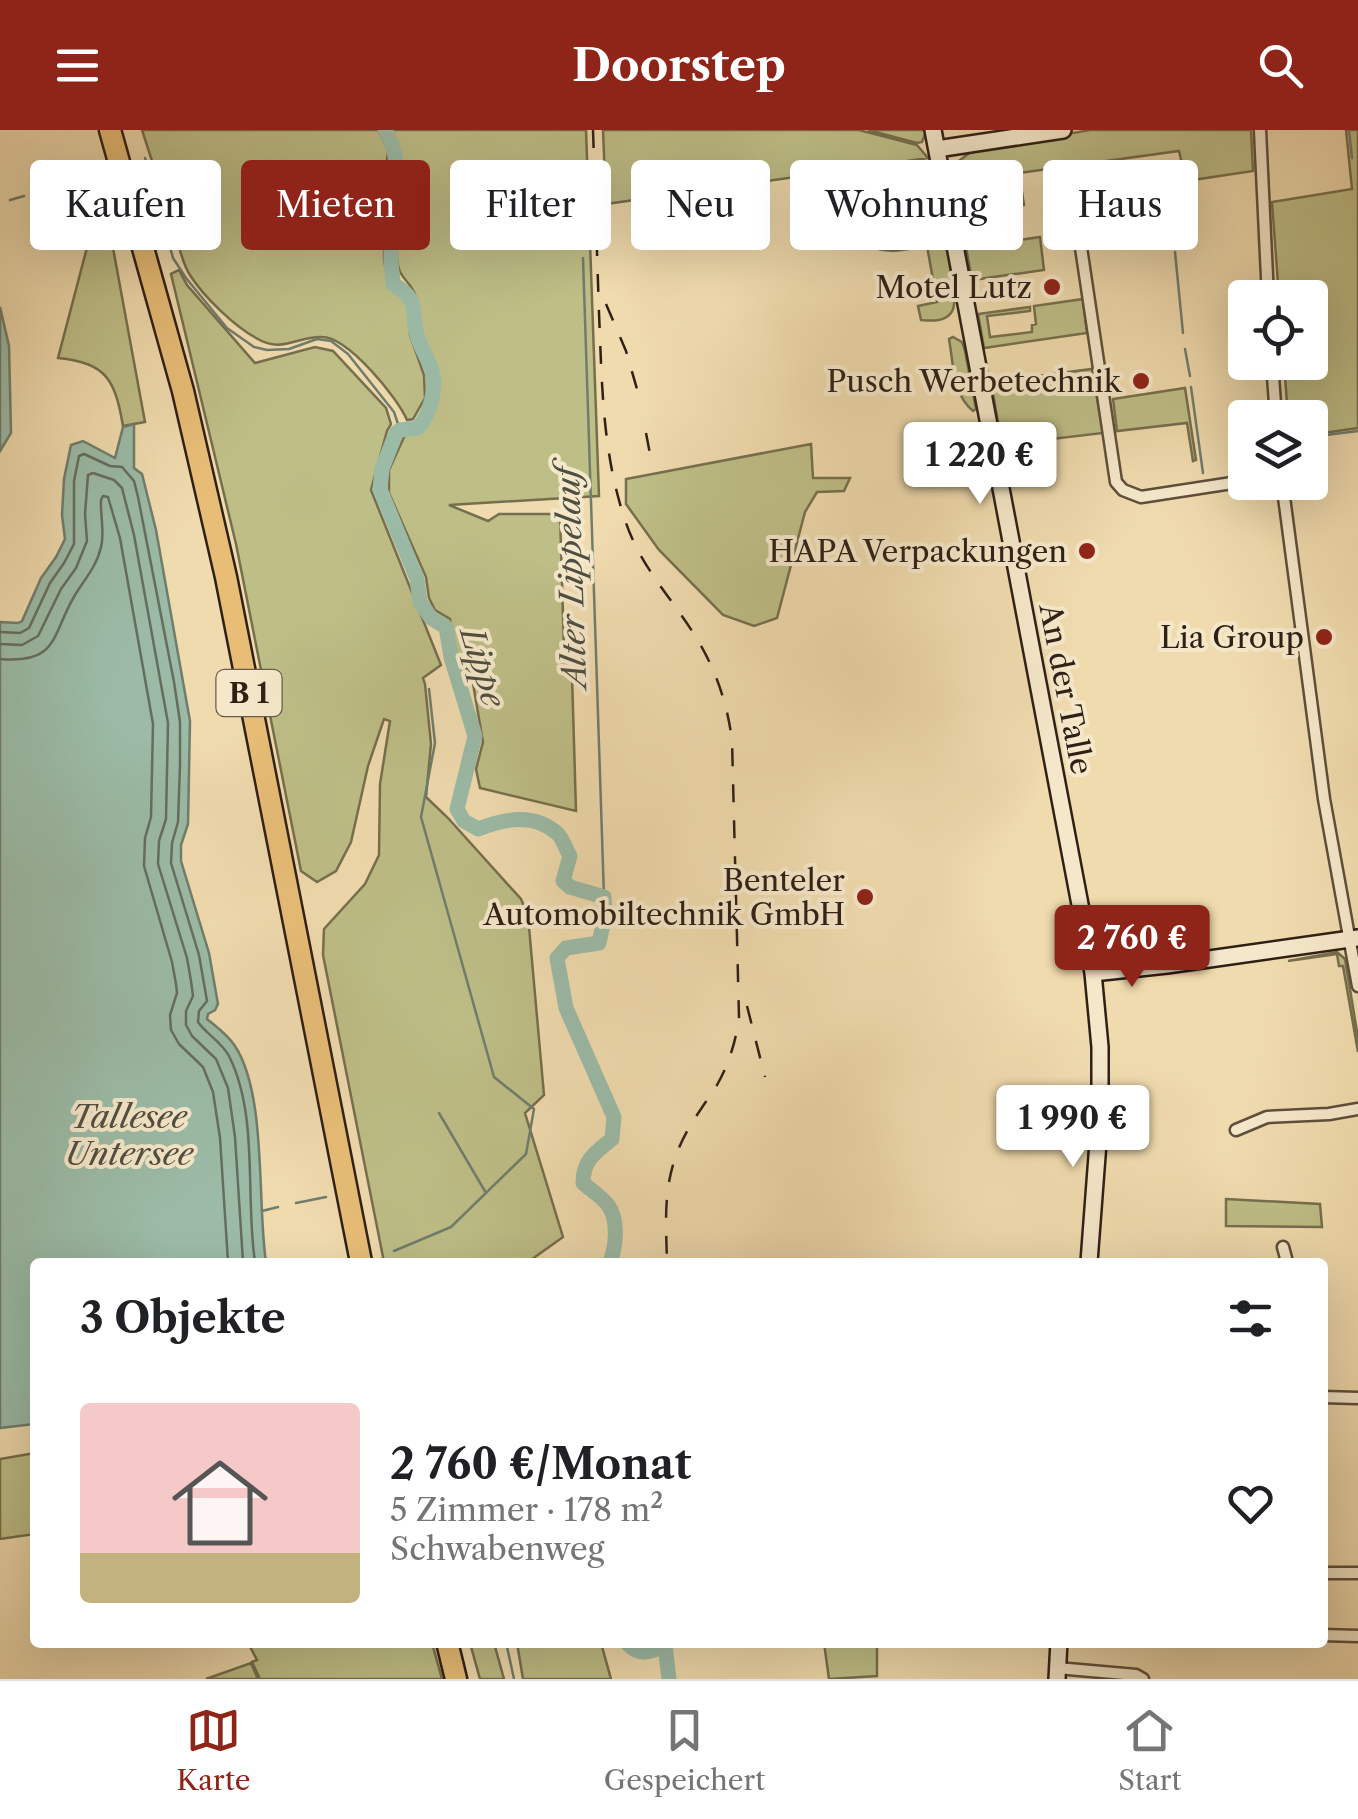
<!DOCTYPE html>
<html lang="de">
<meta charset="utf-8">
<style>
:root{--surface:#fff;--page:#f6f6f6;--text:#202124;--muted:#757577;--line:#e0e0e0;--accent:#8f2418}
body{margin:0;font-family:"Libre Caslon Text",serif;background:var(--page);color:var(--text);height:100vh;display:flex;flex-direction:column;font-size:38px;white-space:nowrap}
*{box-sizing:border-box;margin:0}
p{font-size:32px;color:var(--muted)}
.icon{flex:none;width:55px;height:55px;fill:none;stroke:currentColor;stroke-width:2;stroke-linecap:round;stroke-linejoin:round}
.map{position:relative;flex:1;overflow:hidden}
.drawer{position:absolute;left:30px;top:1128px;width:1298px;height:390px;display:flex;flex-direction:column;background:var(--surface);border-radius:10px;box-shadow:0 10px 40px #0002}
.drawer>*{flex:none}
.top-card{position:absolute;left:30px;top:30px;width:1300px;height:90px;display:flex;gap:20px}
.fabs{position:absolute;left:1228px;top:150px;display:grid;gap:20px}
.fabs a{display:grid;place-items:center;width:100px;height:100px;border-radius:10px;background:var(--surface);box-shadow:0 10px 40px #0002;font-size:50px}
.price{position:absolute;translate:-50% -85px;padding:0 22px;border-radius:10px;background:#fff;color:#222;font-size:32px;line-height:65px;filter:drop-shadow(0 2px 5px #0008)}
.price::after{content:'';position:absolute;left:50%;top:60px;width:30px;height:22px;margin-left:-15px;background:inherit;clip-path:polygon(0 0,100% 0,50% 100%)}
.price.active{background:var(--accent);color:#fff}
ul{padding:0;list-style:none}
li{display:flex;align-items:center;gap:30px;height:250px;padding:0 50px}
li span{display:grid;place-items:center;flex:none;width:280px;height:200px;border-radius:10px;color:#555}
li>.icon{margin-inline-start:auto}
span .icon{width:120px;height:120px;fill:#fffc;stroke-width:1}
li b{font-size:42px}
h2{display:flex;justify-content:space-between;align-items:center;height:120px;padding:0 50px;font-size:42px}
.chip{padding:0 35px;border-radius:10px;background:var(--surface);box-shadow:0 10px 40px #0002;font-size:35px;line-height:90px}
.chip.active{background:var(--accent);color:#fff}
header{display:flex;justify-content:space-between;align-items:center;height:130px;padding:0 50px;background:var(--accent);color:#fff;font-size:45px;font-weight:700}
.tabs{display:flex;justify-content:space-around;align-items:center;height:140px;border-top:2px solid var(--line);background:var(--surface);font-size:28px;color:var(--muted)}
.tabs a{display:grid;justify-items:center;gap:5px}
.tabs .active{color:var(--accent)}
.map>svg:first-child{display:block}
.green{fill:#bebe87;stroke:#766f4e;stroke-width:2.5}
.water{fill:#9bbba7;stroke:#707d6d;stroke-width:2.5}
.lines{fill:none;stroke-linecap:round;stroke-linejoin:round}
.shore{stroke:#656e5e;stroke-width:2.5}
.stream{stroke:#707d6d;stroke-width:2.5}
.river{stroke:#9bbba7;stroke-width:15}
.street-casing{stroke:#5f4f3c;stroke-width:15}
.secondary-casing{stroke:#2f2016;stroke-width:20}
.highway-casing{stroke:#2f2016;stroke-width:25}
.street{stroke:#f5e8ca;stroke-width:10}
.secondary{stroke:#f5e8ca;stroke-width:15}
.highway{stroke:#e8be77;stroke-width:20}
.rail{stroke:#2f2016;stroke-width:2.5;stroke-dasharray:18 18;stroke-linecap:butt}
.poi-dot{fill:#8f2418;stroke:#f5e8ca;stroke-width:4}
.labels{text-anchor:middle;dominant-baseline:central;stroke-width:8;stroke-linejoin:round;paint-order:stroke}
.shield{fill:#f5e8ca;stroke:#6a5c4c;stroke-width:2.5}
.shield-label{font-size:28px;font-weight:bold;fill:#2f2016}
.poi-label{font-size:30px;fill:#2f2016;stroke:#f5e8ca;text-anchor:end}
.street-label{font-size:30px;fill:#2f2016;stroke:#f5e8ca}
.water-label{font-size:32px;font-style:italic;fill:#4f4e42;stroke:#f5e8ca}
</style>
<header><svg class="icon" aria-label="menu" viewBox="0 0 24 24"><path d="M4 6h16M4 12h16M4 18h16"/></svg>Doorstep<svg class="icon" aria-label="search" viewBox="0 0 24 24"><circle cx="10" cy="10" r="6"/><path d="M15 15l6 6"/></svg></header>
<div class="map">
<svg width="1358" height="1549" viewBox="0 0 1358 1549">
<rect width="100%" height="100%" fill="#f0dbae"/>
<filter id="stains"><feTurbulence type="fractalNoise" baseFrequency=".002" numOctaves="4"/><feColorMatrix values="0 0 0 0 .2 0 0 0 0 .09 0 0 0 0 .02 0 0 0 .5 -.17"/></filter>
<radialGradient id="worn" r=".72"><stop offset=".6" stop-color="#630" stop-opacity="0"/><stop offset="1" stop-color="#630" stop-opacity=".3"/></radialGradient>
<!-- green -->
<path class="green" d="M142,0H378L388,20L385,50L384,130L389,157L404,167L410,184V205L424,245L425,268L413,289L407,290C397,267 348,207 322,207C297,206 282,224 256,208C234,196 203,166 190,145C182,133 179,116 175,102C164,68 153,34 142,0Z
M392,0H586L599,366L449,375L488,391L499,384H560L564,520L572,545L576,681L480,658L476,639L483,612L471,542L462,535L460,526H455L450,489L435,480L429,468L426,447L389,363V340L405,305C430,296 440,269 436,243C434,228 423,215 420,200C417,188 419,174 414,162C408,149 399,149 397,129C394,86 409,42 392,0Z
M603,0H859L917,15L928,28L606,74Z
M868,0H926V2L922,12L917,13Z
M1091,0H1251L1253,41L1186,51L1179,21L1019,43L1024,75L960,85L952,36L975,19Z
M1346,0H1358V298L1310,305V288L1288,287L1284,233L1310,232V168L1279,167L1272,72L1352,59Z
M924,61L938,62C942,82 963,170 951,183C944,192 931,191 921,190L918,176L937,172L927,116C908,119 887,125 871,116L870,106L921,100L916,71L925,69Z
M95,87L111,107L145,292L123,296C115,250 107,233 58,228Z
M1040,107L1044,140L972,150L966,118Z
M179,140L187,155L255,233L315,217L333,221L386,278L391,294L387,301L371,360L441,535L423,548L425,554L431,614L426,667L448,688L521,769L528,786L544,965L525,983L563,1107L528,1132H384L323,825L324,799L365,754L379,725L380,654L390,591L384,589L368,636L351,712L336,741L317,752L301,741L236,414L171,144Z
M1083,169L1087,203L984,218L978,184L1030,177V181L987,186L990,207L1032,202V195L1036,194L1034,176Z
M953,207L962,212L965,221L976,279L973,281C952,263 954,236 949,209Z
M1092,239L1103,303L1002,315L991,252Z
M1185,258L1196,330L1193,331L1187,293L1117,301L1113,269Z
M811,314L813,348H850L844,361L817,362L805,382L777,488L754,496L723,485L659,420L626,374V349Z
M1337,822L1345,829L1358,908V922L1343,836H1339L1337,824L1288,831Z
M1226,1069L1320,1074L1322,1097L1226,1096Z
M35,1323V1404L0,1409V1329Z
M248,1513H432L442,1549H260L252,1532L257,1530Z
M470,1513H494L504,1549H480Z
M517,1513H601L611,1549H523Z
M824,1513H877V1546L829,1549Z
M251,1533L258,1549H206Z"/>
<!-- water -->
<path class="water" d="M0,177L9,216L11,303L0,321Z
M134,294V338L142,344L156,400L190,591L188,694L181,715V731L209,823L218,874L215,880L208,884L207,889C217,897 228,905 235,916C267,965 257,1073 266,1132H35V1294L0,1298V492L18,493L22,491L41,448L56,427L65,409L62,385L64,349L71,315L83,311L115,328L123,297Z"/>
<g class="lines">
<!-- shore -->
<path class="shore" d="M0,502L20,503L29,498L50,453L64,433L74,414V351L79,326L84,324L110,336L122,337L134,351L138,367L174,552L180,592V635L178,692L172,713L171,733L199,825L207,871L199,881L198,892C206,904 221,911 229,926C259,986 245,1067 255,1132
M0,514L22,515L38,506L61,459L76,438L87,411L85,384L88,345L93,343L114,350L122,358L134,405L168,593L166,689L159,711L158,734L187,828L191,851L193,866L186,881V895L192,906L216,929L228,958L235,1007L243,1132
M0,529C59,534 51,505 75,465C84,450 97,436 101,417C105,402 100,385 101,370L103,366L108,367L120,408L153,594L151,687L145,708L144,736L172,832L176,854L177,863L170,885L171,900L179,914L203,937L213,962L220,1008L228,1132"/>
<!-- stream -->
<path class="stream" d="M1349,0L1352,28
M145,28L173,128L186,148L227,198L254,217L267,220L289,219L317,209L331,211L348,224L394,282L400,300
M10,70L24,66
M1175,122L1183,203
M583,128L604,767
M1185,219L1190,246
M1191,257L1203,343
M1310,307L1358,301
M439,983L486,1063
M296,1073L326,1067
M262,1081L278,1077
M394,1121L451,1097L526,1024L534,979L494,947L421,687L435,613L429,559
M506,1512L514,1549"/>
<!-- river -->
<path class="river" d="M385,0C409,39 390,87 391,130C391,138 393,146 393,154C419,170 411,176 416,201C418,214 427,226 431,238C438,257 430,284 418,298L400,300L396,303L382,339L380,359L417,449L420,472L431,488L446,497L451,527L475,606L457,679L464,691L478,699C504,689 534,682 558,704C563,709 566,720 570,726L563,751L570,757L604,767L605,785L599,813L566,818L557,828L566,878L614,987L612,1009C595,1023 583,1030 583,1053C591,1060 602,1067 608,1075C619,1090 616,1117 610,1132
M626,1512C639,1527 650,1523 665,1515L669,1549"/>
<!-- street casing -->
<g class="street-casing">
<path id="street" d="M1260,0L1268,168
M1079,80L1076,84L1116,352L1123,360L1141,367L1245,351
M1272,232L1276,288
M1282,352L1324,669L1358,856
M1236,1000L1267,987L1329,984L1358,979
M1283,1117L1287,1132
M1322,1267L1358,1268
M1322,1443H1358
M1322,1505L1358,1506
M1057,1538L1136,1545L1143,1549"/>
</g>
<!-- secondary casing -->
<g class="secondary-casing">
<path id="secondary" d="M933,0L1093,843L1100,917V986L1089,1132
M937,19L1063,0
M1093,843L1167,835L1358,808
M1057,1549L1059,1512"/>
</g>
<!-- highway casing -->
<g class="highway-casing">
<path id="highway" d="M110,0L183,261L226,447L361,1132
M447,1512L456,1549"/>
</g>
<!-- street -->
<use href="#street" class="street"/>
<!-- secondary -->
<use href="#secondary" class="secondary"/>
<!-- highway -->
<use href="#highway" class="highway"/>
<!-- rail -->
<path class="rail" d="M593,0C595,61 597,122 599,183C602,253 602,319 624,387C639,435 668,463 694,504C715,537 727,572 732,610L739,887C736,911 729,934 717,955C703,977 686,998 677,1023C663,1059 666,1095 667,1132
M606,174L626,221L637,259
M646,303L651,329
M747,876L765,947"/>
</g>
<!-- markers -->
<g class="poi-dot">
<circle cx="1052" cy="157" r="10"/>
<circle cx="1141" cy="251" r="10"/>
<circle cx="1087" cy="421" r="10"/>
<circle cx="1324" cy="507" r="10"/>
<circle cx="865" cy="767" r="10"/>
</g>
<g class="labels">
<!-- shield labels -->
<rect class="shield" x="216.5" y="540" width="65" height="46" rx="8"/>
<g class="shield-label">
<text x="249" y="563">B 1</text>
</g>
<!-- poi labels -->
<g class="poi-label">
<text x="1032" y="157">Motel Lutz</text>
<text x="1121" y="251">Pusch Werbetechnik</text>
<text x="1067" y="421">HAPA Verpackungen</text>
<text x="1304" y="507">Lia Group</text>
<text x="845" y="750">Benteler<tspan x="845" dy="34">Automobiltechnik GmbH</tspan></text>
</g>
<!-- street labels -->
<g class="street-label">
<text transform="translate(1066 559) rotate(79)">An der Talle</text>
</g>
<!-- water labels -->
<g class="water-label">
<text transform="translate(571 448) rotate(-92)">Alter Lippelauf</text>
<text transform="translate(483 537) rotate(73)">Lippe</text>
<text x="129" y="986">Tallesee<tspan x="129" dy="37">Untersee</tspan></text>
</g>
</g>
<rect width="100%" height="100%" filter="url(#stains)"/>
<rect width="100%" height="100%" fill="url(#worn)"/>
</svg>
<div class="fabs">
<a><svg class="icon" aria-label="locate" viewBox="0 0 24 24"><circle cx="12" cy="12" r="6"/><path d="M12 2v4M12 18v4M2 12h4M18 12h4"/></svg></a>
<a><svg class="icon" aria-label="layers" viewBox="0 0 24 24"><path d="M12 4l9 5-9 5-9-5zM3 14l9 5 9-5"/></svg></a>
</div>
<b class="price" style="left:980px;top:377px">1 220 €</b>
<b class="price active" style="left:1132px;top:860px">2 760 €</b>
<b class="price" style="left:1073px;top:1040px">1 990 €</b>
<div class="top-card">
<a class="chip">Kaufen</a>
<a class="chip active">Mieten</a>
<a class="chip">Filter</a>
<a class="chip">Neu</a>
<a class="chip">Wohnung</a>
<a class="chip">Haus</a>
</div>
<section class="drawer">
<h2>3 Objekte<svg class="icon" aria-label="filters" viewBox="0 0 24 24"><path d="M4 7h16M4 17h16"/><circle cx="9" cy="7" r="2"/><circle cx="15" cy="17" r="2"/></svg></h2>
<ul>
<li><span style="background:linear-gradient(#f6c9c9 75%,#c2b280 0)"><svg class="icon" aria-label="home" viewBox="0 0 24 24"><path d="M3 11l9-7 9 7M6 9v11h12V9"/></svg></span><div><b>2 760 €/Monat</b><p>5 Zimmer · 178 m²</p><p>Schwabenweg</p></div><svg class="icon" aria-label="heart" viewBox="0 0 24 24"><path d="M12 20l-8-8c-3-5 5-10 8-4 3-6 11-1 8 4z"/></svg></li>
</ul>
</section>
</div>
<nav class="tabs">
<a class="active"><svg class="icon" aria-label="map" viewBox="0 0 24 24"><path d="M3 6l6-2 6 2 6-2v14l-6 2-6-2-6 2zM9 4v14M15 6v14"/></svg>Karte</a>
<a><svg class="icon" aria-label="saved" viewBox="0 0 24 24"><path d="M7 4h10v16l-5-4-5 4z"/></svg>Gespeichert</a>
<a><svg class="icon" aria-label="home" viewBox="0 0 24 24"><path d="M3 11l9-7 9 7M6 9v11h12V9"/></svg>Start</a>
</nav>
